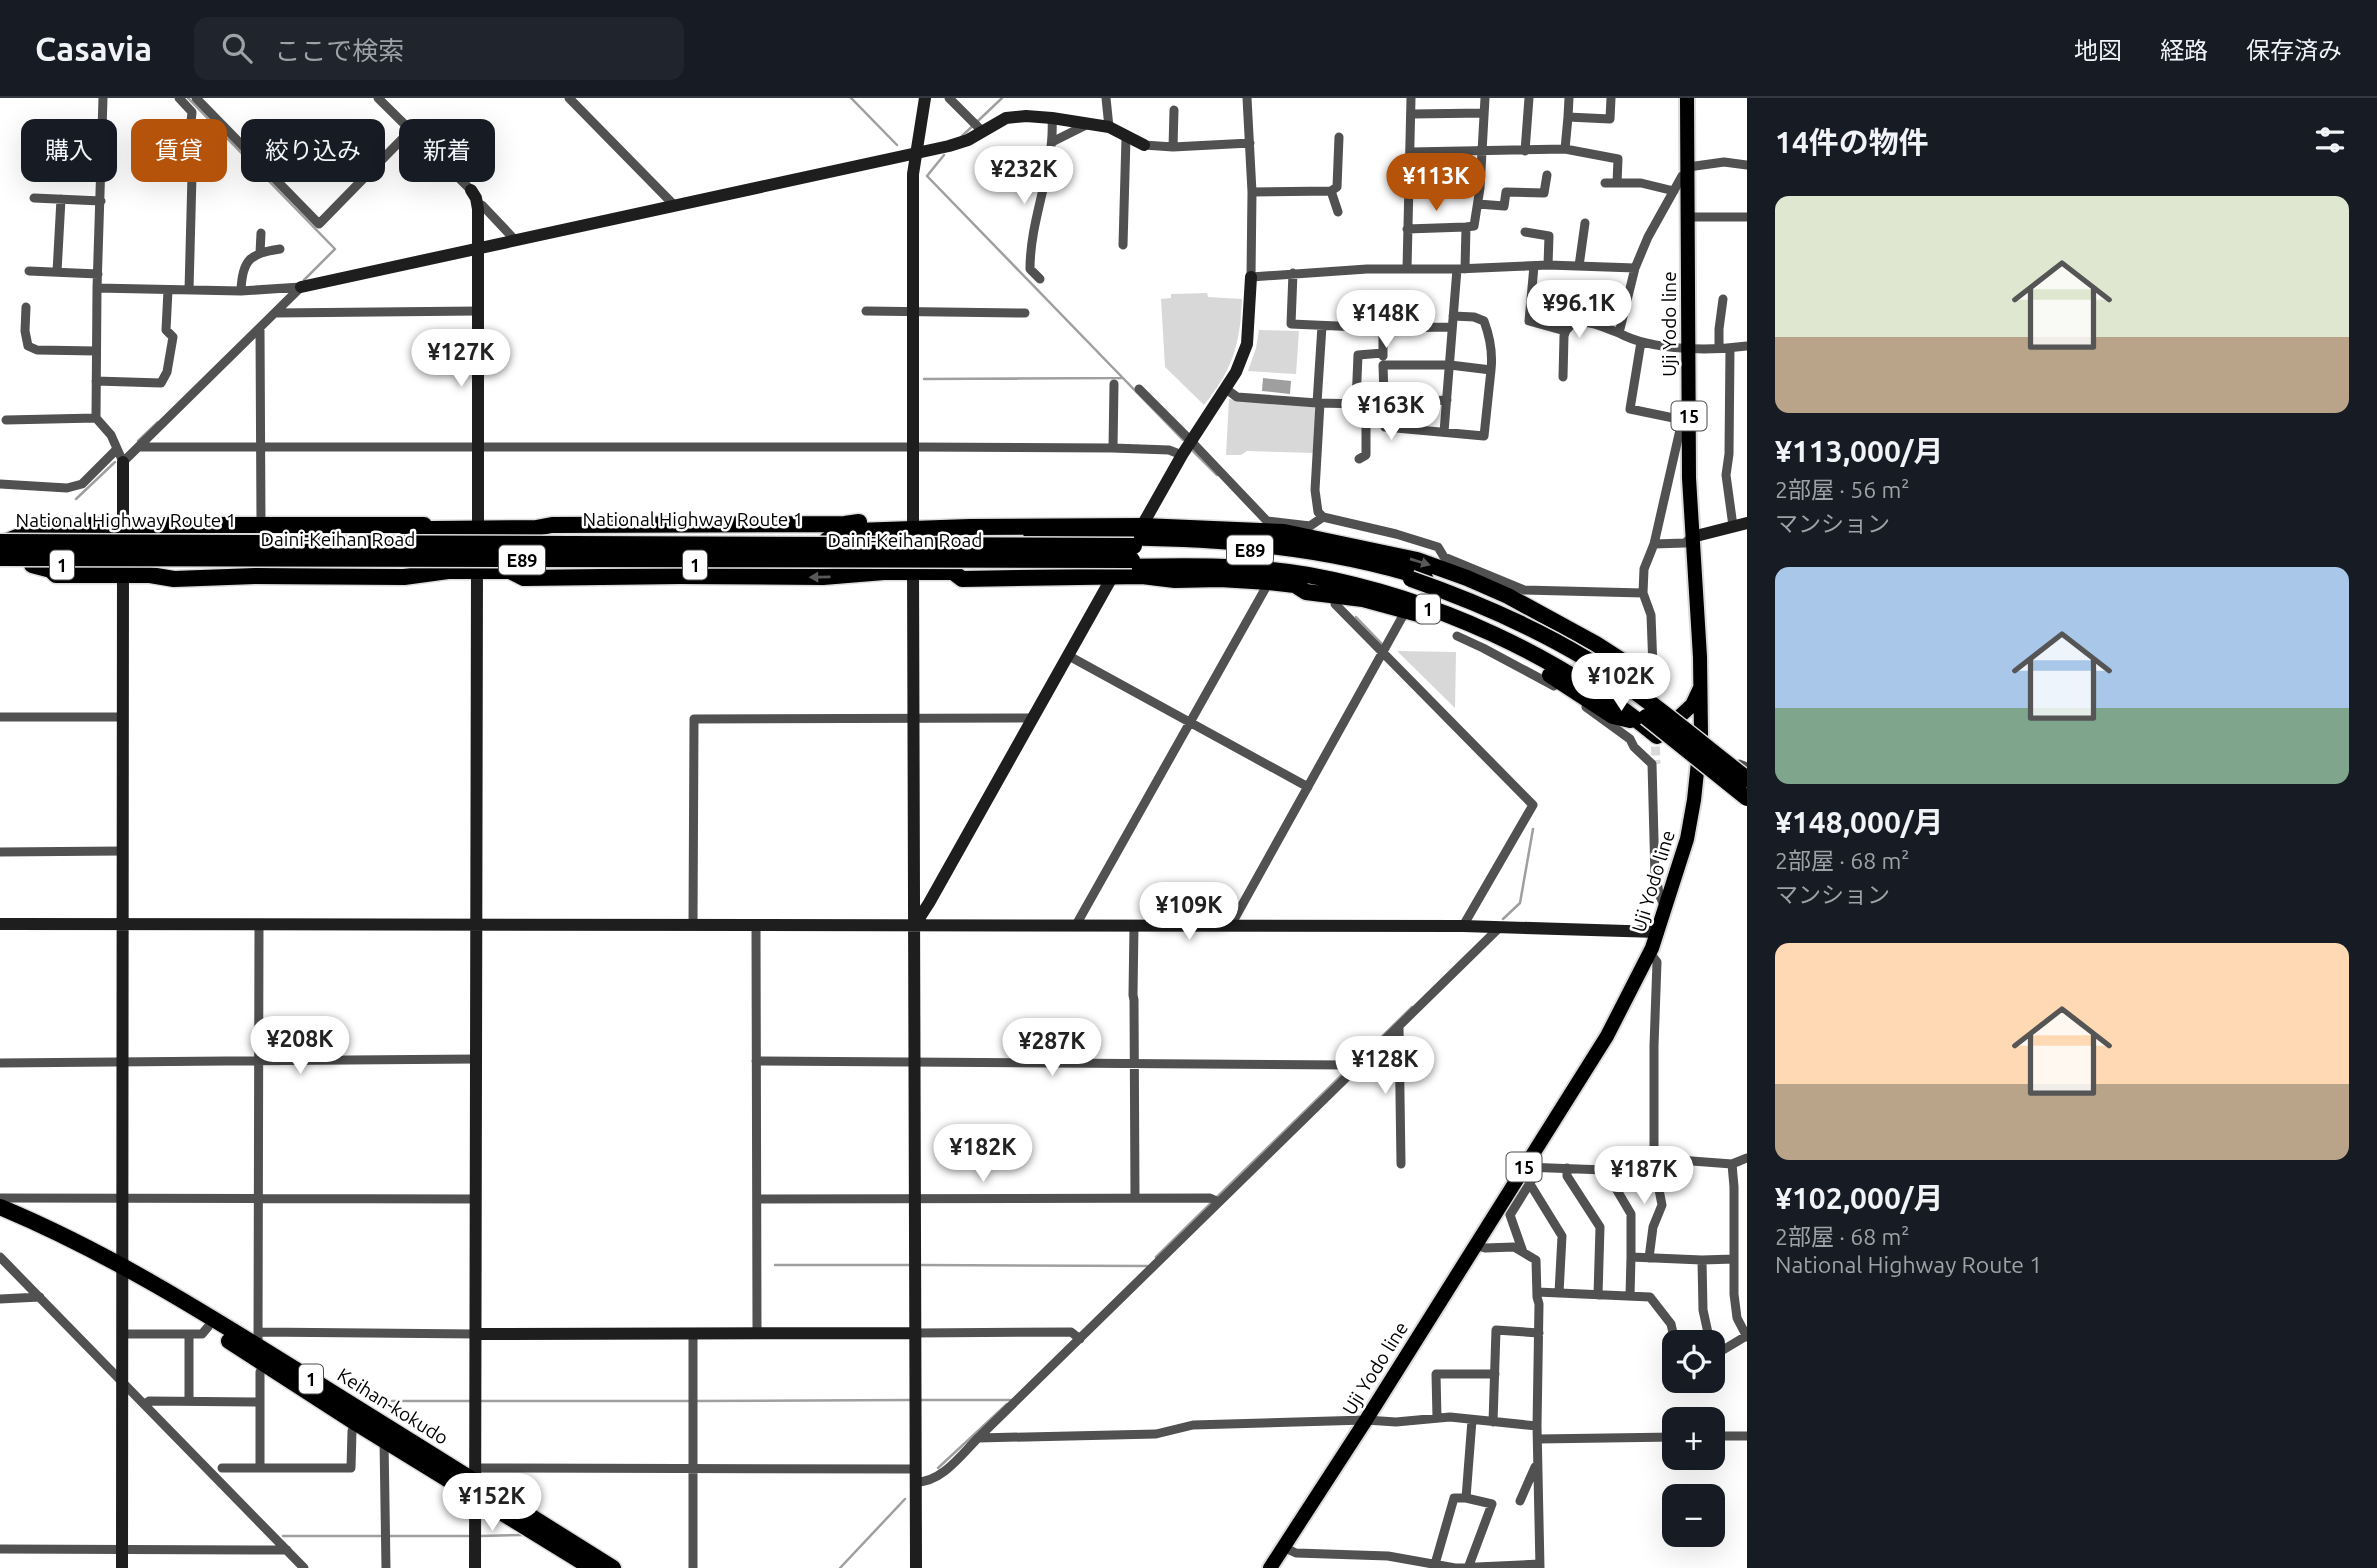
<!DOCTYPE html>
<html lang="ja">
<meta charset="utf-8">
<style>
:root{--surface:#171b24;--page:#20242c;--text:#f1f3f6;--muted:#9ea1a6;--line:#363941;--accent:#b45309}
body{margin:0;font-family:Ubuntu,"Noto Sans JP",sans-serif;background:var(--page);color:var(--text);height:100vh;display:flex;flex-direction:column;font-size:26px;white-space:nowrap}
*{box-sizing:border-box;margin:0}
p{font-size:23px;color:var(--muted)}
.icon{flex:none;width:38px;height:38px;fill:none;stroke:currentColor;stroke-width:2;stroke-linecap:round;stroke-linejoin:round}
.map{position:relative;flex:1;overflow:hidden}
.sheet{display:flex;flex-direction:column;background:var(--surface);width:630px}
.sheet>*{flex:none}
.guide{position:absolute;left:21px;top:21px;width:665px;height:63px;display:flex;gap:14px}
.tools{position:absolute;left:1662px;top:1232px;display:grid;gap:14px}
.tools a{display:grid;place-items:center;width:63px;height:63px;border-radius:14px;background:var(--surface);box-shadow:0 7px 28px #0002;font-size:35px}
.price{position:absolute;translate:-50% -60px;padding:0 16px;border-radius:24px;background:#fff;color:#222;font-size:23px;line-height:46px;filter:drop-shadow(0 2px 4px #0008)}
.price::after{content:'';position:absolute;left:50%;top:42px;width:21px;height:16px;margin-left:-10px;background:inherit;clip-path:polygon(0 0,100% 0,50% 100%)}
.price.on{background:var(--accent);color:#fff}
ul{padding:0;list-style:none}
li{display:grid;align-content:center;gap:14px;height:371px;padding:0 28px}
li span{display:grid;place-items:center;height:217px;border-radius:14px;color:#555}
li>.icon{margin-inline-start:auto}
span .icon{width:126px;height:126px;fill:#fffc;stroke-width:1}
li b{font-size:30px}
h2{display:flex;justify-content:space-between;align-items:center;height:84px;padding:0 28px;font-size:30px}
.pill{padding:0 24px;border-radius:14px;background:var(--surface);box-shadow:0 7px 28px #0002;font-size:24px;line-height:63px}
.pill.on{background:var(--accent);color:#fff}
header{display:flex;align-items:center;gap:42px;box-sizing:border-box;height:98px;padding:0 35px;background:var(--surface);border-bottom:2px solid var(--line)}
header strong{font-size:33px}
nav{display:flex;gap:38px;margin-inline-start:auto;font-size:24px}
.search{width:490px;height:63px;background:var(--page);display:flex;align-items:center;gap:18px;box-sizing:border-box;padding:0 24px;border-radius:14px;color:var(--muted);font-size:26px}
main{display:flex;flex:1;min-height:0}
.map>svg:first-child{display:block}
.green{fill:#d8d8d8}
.water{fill:#9f9f9f}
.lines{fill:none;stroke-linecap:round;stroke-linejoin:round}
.stream{stroke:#9f9f9f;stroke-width:2.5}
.street-tunnel{stroke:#d9d9d9;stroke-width:9;stroke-dasharray:9 4.5;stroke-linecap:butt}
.primary-casing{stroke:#dbdbdb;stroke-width:18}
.highway-casing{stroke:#dbdbdb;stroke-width:19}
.street{stroke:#515151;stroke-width:9}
.secondary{stroke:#1e1e1e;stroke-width:12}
.primary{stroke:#000;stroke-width:14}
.highway{stroke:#000;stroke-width:16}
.highway-bridge-casing{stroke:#dbdbdb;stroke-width:19;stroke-linecap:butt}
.highway-bridge{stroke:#000;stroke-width:16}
.oneway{fill:#595959}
.labels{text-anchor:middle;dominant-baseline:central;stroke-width:5;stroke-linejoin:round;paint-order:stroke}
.shield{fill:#fff;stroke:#4c4c4c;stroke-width:2}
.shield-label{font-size:18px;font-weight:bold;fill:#000}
.street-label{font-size:19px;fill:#000;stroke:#fff}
</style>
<header>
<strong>Casavia</strong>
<div class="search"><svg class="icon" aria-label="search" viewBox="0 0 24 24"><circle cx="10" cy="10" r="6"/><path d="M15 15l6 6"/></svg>ここで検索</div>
<nav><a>地図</a><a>経路</a><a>保存済み</a></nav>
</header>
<main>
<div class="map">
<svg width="1747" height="1470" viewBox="0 0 1747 1470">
<rect width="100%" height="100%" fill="#fff"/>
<!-- green -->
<path class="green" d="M1207,195L1208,199L1242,201C1240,247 1233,271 1204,307L1165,269L1161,201L1171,200V196Z
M1259,232L1299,233L1296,276L1248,273L1256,250Z
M1229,301L1316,308L1315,355L1247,353L1241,357H1226Z
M1397,553L1456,554L1455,610Z"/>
<!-- water -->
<path class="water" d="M1263,280L1291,283L1290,296L1262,293Z"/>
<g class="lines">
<!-- stream -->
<path class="stream" d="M188,0L335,151L304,182
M851,0L897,47
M962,38L1002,0
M944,57L927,78L1183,342
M924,281L1122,280
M138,343L158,324
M1193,353L1217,377
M76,401L115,364
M1356,519L1382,546
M1503,821L1520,805L1533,731
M1354,966L1412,909
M1216,1100L1349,970
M1156,1159L1211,1105
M775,1167H912
M918,1167L1148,1168
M920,1302H1011
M392,1303H473
M479,1303H690
M696,1303L910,1302
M938,1370L1007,1306
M283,1438H471
M481,1438L523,1437
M840,1470L905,1401"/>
<!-- street-tunnel -->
<path class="street-tunnel" d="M1653,570L1654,607
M1655,635L1656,666"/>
<!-- primary casing -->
<g class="primary-casing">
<path id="primary" d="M1678,620L1692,607L1700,590
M1270,1470L1366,1322L1607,938L1652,850L1687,741L1694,702L1701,636L1700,559L1689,380L1687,0"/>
</g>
<!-- highway casing -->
<g class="highway-casing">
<path id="highway" d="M1031,440C1162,437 1299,440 1425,480
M405,442L410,435L433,431L536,430L552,427L845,426L859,424
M827,442L856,433L970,429L1143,428L1284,434L1417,462L1467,480L1508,498L1596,546L1624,564L1627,583
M7,443L48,427H424
M32,467L51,472L56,477H150L174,481L255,478L404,479L448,473H510L524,480L680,478L823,479L884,474H953L962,481L1142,478L1175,482L1220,481L1269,484L1295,487L1306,494L1363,501L1422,517
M1117,469C1180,468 1245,466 1308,477C1434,500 1558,557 1657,638
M1550,577L1613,618L1630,622
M0,1109C115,1157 219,1224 325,1290C421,1350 517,1409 613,1470
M229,1243L356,1325L592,1470"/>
</g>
<!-- street -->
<path class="street" d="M103,0L97,190L96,320L111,337L123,364L301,189
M179,0L192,14L187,64L192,77L189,192
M196,0L319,126L410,33
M378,0L471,92
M569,0L675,108
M949,0L982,33
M1106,0L1109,29
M1247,0L1252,94L1251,179L1367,171H1457L1548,167L1635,170
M1412,16L1484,15
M1568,19L1569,0
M1052,44L1088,26
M1144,47L1173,49L1250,45
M1173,49L1174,12
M1565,51L1618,61L1617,85
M1525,53L1529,0
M1411,54L1565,51L1568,19L1610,21L1611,0
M1688,69L1724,64L1747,67
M1687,78H1682L1648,139L1635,170L1619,235C1652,253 1710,253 1747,248
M1605,85H1641L1674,93
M1409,92L1480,90
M1331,93L1338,114
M1252,94L1331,93L1337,89L1339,39
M34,100L101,103
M1478,106L1504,108L1506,94L1544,95L1547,77
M482,107L516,143
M1688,119H1747
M1407,131L1466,129
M1525,134L1549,138L1548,167
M1123,147L1126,40
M260,155L261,135
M1534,168L1529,223L1565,233
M1579,168L1585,125
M1407,171L1411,0
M1465,171L1466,129L1474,128L1480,90L1485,0
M29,173L98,176
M57,174L61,101
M1293,175L1291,226L1383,230L1452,229
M1040,181L1030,171C1030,119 1055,71 1052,20
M97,190L241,193L301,189
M241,193C242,162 250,155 280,151
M26,209L25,233L28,248L37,252L96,253
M866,213L1025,215
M275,215L478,213
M1453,218L1474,219L1484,223C1490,239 1493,254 1491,272
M1322,228L1317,305L1366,306L1447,302
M260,230L261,426
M1383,230V258
M1641,244L1630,311L1688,323
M1719,249V231L1723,201
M1730,250L1729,356L1726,377L1733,428
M1383,267H1450L1491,272L1484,338L1385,329Z
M1563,279L1564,238C1571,212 1602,229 1619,235
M96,283L161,285L167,274L173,239L166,232L168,192
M1139,291L1191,343L1267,423L1310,428L1323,419L1396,436L1438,449L1444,459L1524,492L1643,495
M1226,291L1237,299L1317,305
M1320,305L1315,392L1318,414L1323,419
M1356,305L1358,257L1383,255
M6,322L96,320
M1444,334L1457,171
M140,349H914L1113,350L1169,352L1182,357
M1113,350L1114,286
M1359,361L1366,357V306
M0,386L67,390L82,386L117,351
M1654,446L1685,445L1692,439
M1335,506L1533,707L1463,828
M1457,538L1483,550L1554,588
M1069,558L1308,689
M1653,570L1651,517L1643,495L1644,471L1654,446L1682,323
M1586,609L1630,641L1634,649L1652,666L1655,779
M0,619H123
M1739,666L1747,669
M0,754L123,753
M1656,776L1659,796L1665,809
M693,827L694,621L1032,620
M756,827L757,1235
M1076,827L1269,484
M1134,827L1133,897L1134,902L1135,1100
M1231,827L1405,514
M1650,855L1657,864L1654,948V1048L1658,1057L1665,1061L1732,1066L1747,1060
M1399,929L1401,1066
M756,963L1349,967L1355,972
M0,965L477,961
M1732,1066L1734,1089V1196L1737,1220L1747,1239
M1524,1069L1605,1072L1651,1066L1658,1057
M1567,1070V1078L1600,1129L1598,1197
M1605,1072L1631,1116V1159
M1530,1086L1562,1138L1559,1195
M0,1100L476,1101
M757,1101L1210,1100L1219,1104
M1475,1147L1485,1150L1514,1149L1536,1162L1537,1199L1539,1206L1537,1328L1540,1470
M1523,1154L1510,1117L1540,1069
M0,1159L304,1470
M1649,1160L1653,1129L1662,1107L1655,1071L1651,1066
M1702,1162L1703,1212L1710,1244
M1537,1194L1650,1199L1671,1226L1675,1244
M1630,1198L1631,1159L1702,1162L1734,1161
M0,1201L40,1199
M259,1234L476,1236
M915,1235L1071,1234L1080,1241
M123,1236H202L208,1229
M189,1236V1303
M258,1248L259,827
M1713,1258L1746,1238
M145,1306L149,1303L260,1304
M1437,1320L1436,1276H1495
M1493,1324L1496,1232L1539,1235
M1713,1338H1747
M978,1340L1500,829
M1538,1341L1675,1339
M384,1342L386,1470
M222,1370H351L352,1333L356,1325
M260,1370V1274L265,1266
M476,1370L916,1371
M916,1384C942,1384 961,1357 978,1340L1156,1336L1193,1327L1366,1322L1396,1324L1450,1319L1537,1328
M1466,1400L1492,1406L1468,1470
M1520,1403L1535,1369
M1283,1449L1296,1455L1388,1458L1455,1470L1540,1466
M0,1451L287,1452
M1435,1466L1454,1400H1466L1472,1322
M693,1470V1235"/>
<!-- secondary -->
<path class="secondary" d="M471,92L476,100L478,111V437
M301,189L949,48L968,42L1006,20L1026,18L1052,20L1109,29L1144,47
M123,433V364
M1139,433L1182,357L1236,274L1247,246L1251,179
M1692,439L1747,425
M913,440V76L925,0
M913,465L916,1470
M916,825L929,805L1116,472
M0,826L1463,828L1658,834
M476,1236L915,1235
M122,1470L123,451
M475,1470L477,466"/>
<!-- primary -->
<use href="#primary" class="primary"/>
<!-- highway -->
<use href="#highway" class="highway"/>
<!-- highway-bridge casing -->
<g class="highway-bridge-casing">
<path id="highway-bridge" d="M0,444L1134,448
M0,460L1132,462
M1411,481C1471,502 1530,527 1585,560C1642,595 1694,640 1747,681
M1646,619L1747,700"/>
</g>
<!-- highway-bridge -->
<use href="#highway-bridge" class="highway-bridge"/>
</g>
<!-- one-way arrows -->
<defs><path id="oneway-solid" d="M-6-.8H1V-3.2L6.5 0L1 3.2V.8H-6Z" transform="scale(1.75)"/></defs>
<g class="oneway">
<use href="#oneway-solid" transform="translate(1420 464) rotate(17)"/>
<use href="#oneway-solid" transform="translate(820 479) rotate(179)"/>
</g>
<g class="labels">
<!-- shield labels -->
<g class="shield">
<rect x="1671.5" y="303.5" width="35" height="29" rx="5"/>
<rect x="1227" y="437.5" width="46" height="29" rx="5"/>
<rect x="499" y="447.5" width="46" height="29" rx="5"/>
<rect x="50" y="452.5" width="24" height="29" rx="5"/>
<rect x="683" y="452.5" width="24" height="29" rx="5"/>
<rect x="1416" y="496.5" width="24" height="29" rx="5"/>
<rect x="1506.5" y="1054.5" width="35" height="29" rx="5"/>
<rect x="299" y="1266.5" width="24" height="29" rx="5"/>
</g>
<g class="shield-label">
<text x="1689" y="318">15</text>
<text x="1250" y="452">E89</text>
<text x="522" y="462">E89</text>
<text x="62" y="467">1</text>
<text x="695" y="467">1</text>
<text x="1428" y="511">1</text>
<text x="1524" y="1069">15</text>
<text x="311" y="1281">1</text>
</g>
<!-- street labels -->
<g class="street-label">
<text transform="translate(1669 226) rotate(-90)">Uji Yodo line</text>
<text x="693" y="421">National Highway Route 1</text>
<text x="126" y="422">National Highway Route 1</text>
<text x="338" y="441">Daini-Keihan Road</text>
<text x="905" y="442">Daini-Keihan Road</text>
<text transform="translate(1653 783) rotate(-73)">Uji Yodo line</text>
<text transform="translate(1375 1270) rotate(-58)">Uji Yodo line</text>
<text transform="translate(393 1308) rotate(32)">Keihan-kokudo</text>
</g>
</g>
</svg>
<div class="tools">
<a><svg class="icon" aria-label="locate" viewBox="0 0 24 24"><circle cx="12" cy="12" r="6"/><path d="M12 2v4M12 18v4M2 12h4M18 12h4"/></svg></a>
<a>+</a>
<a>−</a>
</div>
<b class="price" style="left:1024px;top:108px">¥232K</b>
<b class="price on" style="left:1436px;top:115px">¥113K</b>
<b class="price" style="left:1579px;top:242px">¥96.1K</b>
<b class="price" style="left:1386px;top:252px">¥148K</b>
<b class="price" style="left:461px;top:291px">¥127K</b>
<b class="price" style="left:1391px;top:344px">¥163K</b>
<b class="price" style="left:1621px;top:615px">¥102K</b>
<b class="price" style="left:1189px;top:844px">¥109K</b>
<b class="price" style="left:300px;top:978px">¥208K</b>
<b class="price" style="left:1052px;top:980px">¥287K</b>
<b class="price" style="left:1385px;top:998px">¥128K</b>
<b class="price" style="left:983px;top:1086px">¥182K</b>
<b class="price" style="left:1644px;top:1108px">¥187K</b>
<b class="price" style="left:492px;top:1435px">¥152K</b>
<div class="guide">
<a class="pill">購入</a>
<a class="pill on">賃貸</a>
<a class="pill">絞り込み</a>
<a class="pill">新着</a>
</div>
</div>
<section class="sheet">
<h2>14件の物件<svg class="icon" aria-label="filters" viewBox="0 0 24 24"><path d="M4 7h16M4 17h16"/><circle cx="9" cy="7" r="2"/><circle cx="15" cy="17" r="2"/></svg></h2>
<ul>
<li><span style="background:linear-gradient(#dfe7d0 65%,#b9a48a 0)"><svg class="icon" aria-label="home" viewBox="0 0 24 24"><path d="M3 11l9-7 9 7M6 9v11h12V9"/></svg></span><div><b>¥113,000/月</b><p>2部屋 · 56 m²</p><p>マンション</p></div></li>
<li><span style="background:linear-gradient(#a9c7e8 65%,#7fa58c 0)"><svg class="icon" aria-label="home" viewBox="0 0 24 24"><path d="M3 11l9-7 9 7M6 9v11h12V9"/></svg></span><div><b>¥148,000/月</b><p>2部屋 · 68 m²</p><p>マンション</p></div></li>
<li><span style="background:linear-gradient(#ffd9b3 65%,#b9a48a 0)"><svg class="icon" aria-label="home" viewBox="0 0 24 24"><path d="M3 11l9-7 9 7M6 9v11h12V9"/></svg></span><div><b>¥102,000/月</b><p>2部屋 · 68 m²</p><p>National Highway Route 1</p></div></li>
</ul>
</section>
</main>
